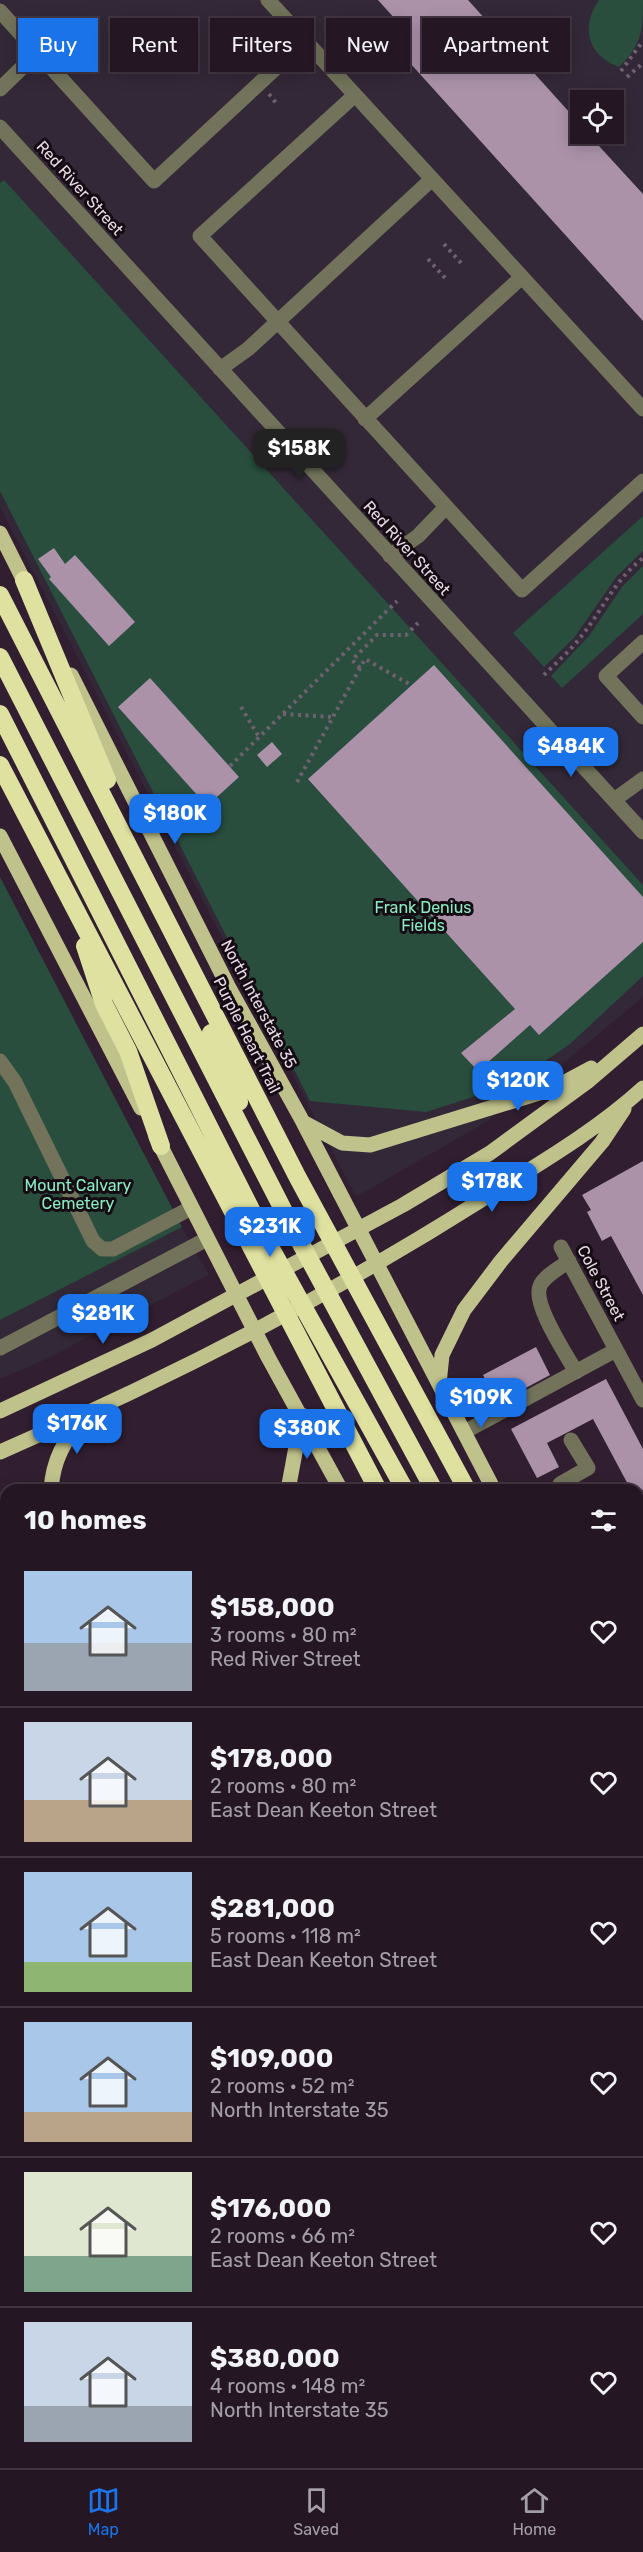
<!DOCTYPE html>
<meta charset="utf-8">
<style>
:root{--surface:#251624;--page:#2d1f2c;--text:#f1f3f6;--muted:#a39fa6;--line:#423541;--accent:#1a73e8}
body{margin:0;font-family:Rubik,sans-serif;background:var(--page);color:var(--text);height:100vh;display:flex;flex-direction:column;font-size:22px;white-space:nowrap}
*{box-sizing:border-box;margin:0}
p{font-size:20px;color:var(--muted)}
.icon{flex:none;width:33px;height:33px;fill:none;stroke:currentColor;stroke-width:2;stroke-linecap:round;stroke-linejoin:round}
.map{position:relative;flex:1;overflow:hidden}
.drawer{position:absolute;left:0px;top:1484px;width:644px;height:986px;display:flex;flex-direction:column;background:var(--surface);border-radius:18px 18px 0 0;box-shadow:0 3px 15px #0003,0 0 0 2px var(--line)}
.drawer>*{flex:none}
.banner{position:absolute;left:18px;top:18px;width:608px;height:54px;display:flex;gap:12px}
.controls{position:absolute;left:570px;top:90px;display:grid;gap:12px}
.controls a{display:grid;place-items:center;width:54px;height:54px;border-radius:0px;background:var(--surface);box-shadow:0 3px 15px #0003,0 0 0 2px var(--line);font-size:30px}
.price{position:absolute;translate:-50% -51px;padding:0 14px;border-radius:12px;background:var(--accent);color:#fff;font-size:20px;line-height:39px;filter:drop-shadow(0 2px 3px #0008)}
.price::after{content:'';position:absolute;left:50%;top:36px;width:18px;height:14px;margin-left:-9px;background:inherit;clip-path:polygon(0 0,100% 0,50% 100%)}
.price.active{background:#222;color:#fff}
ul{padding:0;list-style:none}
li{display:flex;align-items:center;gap:18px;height:150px;padding:0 24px}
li+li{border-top:2px solid var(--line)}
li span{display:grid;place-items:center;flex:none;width:168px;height:120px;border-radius:0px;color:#555}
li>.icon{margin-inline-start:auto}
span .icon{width:72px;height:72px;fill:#fffc;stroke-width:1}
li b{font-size:26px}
h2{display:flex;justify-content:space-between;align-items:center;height:72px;padding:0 24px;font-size:26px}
.tag{padding:0 21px;border-radius:0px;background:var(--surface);box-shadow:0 3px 15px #0003,0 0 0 2px var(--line);font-size:21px;line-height:54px}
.tag.active{background:var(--accent);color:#fff}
.menu{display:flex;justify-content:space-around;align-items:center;height:84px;border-top:2px solid var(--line);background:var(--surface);font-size:16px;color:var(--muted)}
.menu a{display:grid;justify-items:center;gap:3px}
.menu .active{color:var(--accent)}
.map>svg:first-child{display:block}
.education{fill:#332837;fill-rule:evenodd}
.medical{fill:#3a2729}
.green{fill:#294e3e}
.building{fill:#ab92a9}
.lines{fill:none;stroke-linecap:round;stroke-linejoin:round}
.path{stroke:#716070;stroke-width:4;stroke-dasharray:3 4.5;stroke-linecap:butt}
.minor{stroke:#72735a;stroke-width:15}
.major{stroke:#c0c28c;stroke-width:15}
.highway{stroke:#dfe1a0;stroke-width:18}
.labels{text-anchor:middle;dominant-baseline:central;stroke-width:6;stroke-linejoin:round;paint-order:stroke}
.street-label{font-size:16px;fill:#e7dae6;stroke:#140b13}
.park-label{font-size:16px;fill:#88edc1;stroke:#140b13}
</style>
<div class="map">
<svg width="643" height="2468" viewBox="0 0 643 2468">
<rect width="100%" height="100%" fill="#311e30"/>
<!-- education -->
<path class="education" d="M0,0H643V997L560,1066L486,1122L356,1197L0,507ZM580,100H614V134H580Z
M182,1227L209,1275L46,1359L0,1379V1320Z"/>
<!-- medical -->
<path class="medical" d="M643,1657V1722L638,1712V1659Z"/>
<!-- green -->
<path class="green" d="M599,0H643C643,30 642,45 619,67C588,56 580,27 599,0Z
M4,180L643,885V976L570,1044L510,1085L426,1112L310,1101L0,491V183Z
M643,516V551L617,576L574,638L544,667L513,633Z
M643,566V614L562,688L551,676L589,636L622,587Z
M0,877L182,1227L0,1320Z"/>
<!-- building -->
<path class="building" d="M378,0H468L580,124V134H588L643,194V321L391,42L405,30Z
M54,548L65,564L75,555L135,622L109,646L49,579L51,577L38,559Z
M434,665L643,897V942L539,1035L530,1025L478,1071L461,1053L515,1009L308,779Z
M150,678L239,777L207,806L118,707Z
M272,742L282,754L267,767L257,755Z
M643,1161V1295L611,1236L602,1241L587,1212L591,1210L582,1195Z
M536,1347L550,1375L505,1399L503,1397L496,1400L483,1375Z
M606,1379L643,1449V1490H631L593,1419L547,1443L559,1467L537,1478L511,1429Z"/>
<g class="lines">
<!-- path -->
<path class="path" d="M621,71L643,41
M627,77L643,63
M269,94L276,103
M444,244L462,264
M428,259L446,279
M360,668L352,660L377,635H406L418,623
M544,675C556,663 570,651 580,638C604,608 612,583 643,558
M241,707L259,737
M283,714L332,717
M230,766L397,601
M297,782L365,659L411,685"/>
<!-- minor -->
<path class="minor" d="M268,0L643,409
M0,11L154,181L305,41
M0,89L37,53
M355,95L200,236L522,590L643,481
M0,127L643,832
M220,369L248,349L432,179
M365,419L522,277
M390,556L418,536L445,508
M643,642L606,676L643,717
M614,800L643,779
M0,1061L15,1082L93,1241L102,1249H113L191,1208
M561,1247L643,1400
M569,1261C561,1267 544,1276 540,1286C532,1304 566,1354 576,1372
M0,1348L207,1239
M464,1432L616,1350
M560,1484L588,1468L571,1440
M0,1589L6,1592
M638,1633L643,1631
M0,1833L6,1830
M0,1888L6,1899
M0,2100L6,2096
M0,2233L6,2244
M638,2392L643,2389
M123,2463L125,2468
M615,2463L618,2468
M497,2468L506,2463"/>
<!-- major -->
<path class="major" d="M0,533L28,589
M71,675L228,986L303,1122L494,1490
M0,836L141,1108
M303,1122L342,1143L370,1145L552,1089L591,1068
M156,1137L268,1357L341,1490
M439,1384L442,1355L464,1310L501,1261L602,1142L624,1109
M0,1411L152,1340L403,1205L490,1153L587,1082L643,1034
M0,1452C166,1380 330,1296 483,1199C537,1165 596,1131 643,1088
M51,1490C53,1460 64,1440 84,1418
M288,1490L302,1415
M0,1509L6,1514
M0,1543L6,1547
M638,1761L643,1771
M638,2043L643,2053"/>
<!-- highway -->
<path class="highway" d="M24,580L107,780
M0,595L298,1178L467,1490
M0,657L293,1229L434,1490
M0,714L269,1245L405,1490
M0,765L378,1490
M85,946L104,1004L128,1051L161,1146
M211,1033L239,1102
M638,1783L643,1791
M638,1807L643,1817
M638,1867L643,1877
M638,1923L643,1933
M638,1986L643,1996"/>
</g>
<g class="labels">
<!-- street labels -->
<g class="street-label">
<text transform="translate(80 188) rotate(48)">Red River Street</text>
<text transform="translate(407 548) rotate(48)">Red River Street</text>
<text transform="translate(259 1004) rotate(62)">North Interstate 35</text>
<text transform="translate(247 1035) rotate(63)">Purple Heart Trail</text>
<text transform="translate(601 1283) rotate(62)">Cole Street</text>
</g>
<!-- park labels -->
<g class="park-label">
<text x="423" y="907">Frank Denius<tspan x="423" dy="18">Fields</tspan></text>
<text x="78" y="1185">Mount Calvary<tspan x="78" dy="18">Cemetery</tspan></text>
</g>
</g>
</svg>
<div class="controls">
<a><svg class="icon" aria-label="locate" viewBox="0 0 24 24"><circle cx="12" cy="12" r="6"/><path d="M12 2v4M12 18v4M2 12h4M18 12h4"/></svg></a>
</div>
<b class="price active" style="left:299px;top:480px">$158K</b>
<b class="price" style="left:571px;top:778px">$484K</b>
<b class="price" style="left:175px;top:845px">$180K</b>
<b class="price" style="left:518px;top:1112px">$120K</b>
<b class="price" style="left:492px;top:1213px">$178K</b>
<b class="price" style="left:270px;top:1258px">$231K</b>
<b class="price" style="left:103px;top:1345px">$281K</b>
<b class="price" style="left:481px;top:1429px">$109K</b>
<b class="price" style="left:77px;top:1455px">$176K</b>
<b class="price" style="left:307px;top:1460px">$380K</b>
<div class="banner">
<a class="tag active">Buy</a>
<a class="tag">Rent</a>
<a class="tag">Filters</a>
<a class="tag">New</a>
<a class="tag">Apartment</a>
</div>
<section class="drawer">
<h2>10 homes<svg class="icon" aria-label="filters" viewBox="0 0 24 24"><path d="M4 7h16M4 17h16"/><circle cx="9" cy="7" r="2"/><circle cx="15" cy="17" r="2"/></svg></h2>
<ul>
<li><span style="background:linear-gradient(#a9c7e8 60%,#9aa5b1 0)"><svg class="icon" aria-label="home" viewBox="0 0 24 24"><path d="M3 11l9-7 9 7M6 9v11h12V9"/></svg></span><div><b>$158,000</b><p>3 rooms · 80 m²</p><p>Red River Street</p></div><svg class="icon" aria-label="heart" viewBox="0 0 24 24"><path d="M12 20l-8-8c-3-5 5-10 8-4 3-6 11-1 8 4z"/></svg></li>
<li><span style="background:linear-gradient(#c9d6e8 65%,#b9a48a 0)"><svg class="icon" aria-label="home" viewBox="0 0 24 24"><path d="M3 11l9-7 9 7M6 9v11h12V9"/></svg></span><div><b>$178,000</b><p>2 rooms · 80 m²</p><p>East Dean Keeton Street</p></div><svg class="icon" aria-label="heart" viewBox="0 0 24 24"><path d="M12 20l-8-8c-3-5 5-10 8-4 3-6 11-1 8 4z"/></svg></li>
<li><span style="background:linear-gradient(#a9c7e8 75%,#8fb573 0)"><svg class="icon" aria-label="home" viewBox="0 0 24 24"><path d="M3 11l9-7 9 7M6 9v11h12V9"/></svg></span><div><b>$281,000</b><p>5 rooms · 118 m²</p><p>East Dean Keeton Street</p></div><svg class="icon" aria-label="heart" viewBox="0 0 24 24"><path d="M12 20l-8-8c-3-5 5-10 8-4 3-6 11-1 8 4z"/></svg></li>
<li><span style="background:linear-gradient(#a9c7e8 75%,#b9a48a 0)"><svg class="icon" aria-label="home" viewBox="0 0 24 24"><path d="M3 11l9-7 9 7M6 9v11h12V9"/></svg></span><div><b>$109,000</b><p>2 rooms · 52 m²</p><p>North Interstate 35</p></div><svg class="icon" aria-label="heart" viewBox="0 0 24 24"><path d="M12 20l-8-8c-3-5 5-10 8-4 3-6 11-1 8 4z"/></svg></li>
<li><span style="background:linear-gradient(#dfe7d0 70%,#7fa58c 0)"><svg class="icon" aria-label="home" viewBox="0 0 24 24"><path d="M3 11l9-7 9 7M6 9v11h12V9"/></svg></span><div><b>$176,000</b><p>2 rooms · 66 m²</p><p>East Dean Keeton Street</p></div><svg class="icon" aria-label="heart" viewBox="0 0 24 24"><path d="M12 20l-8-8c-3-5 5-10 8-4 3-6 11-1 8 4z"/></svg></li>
<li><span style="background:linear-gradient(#c9d6e8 70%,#9aa5b1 0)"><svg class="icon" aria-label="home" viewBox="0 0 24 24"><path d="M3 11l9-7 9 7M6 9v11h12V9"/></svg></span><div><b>$380,000</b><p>4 rooms · 148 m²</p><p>North Interstate 35</p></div><svg class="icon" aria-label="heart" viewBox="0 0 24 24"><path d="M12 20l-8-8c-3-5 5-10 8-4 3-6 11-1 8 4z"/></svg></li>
</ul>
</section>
</div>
<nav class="menu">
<a class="active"><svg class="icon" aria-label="map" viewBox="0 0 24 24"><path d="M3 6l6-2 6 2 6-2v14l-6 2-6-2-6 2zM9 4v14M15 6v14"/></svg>Map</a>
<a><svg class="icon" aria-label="saved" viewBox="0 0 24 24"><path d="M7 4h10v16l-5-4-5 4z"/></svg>Saved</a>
<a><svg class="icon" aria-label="home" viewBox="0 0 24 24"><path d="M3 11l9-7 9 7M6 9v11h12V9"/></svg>Home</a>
</nav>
